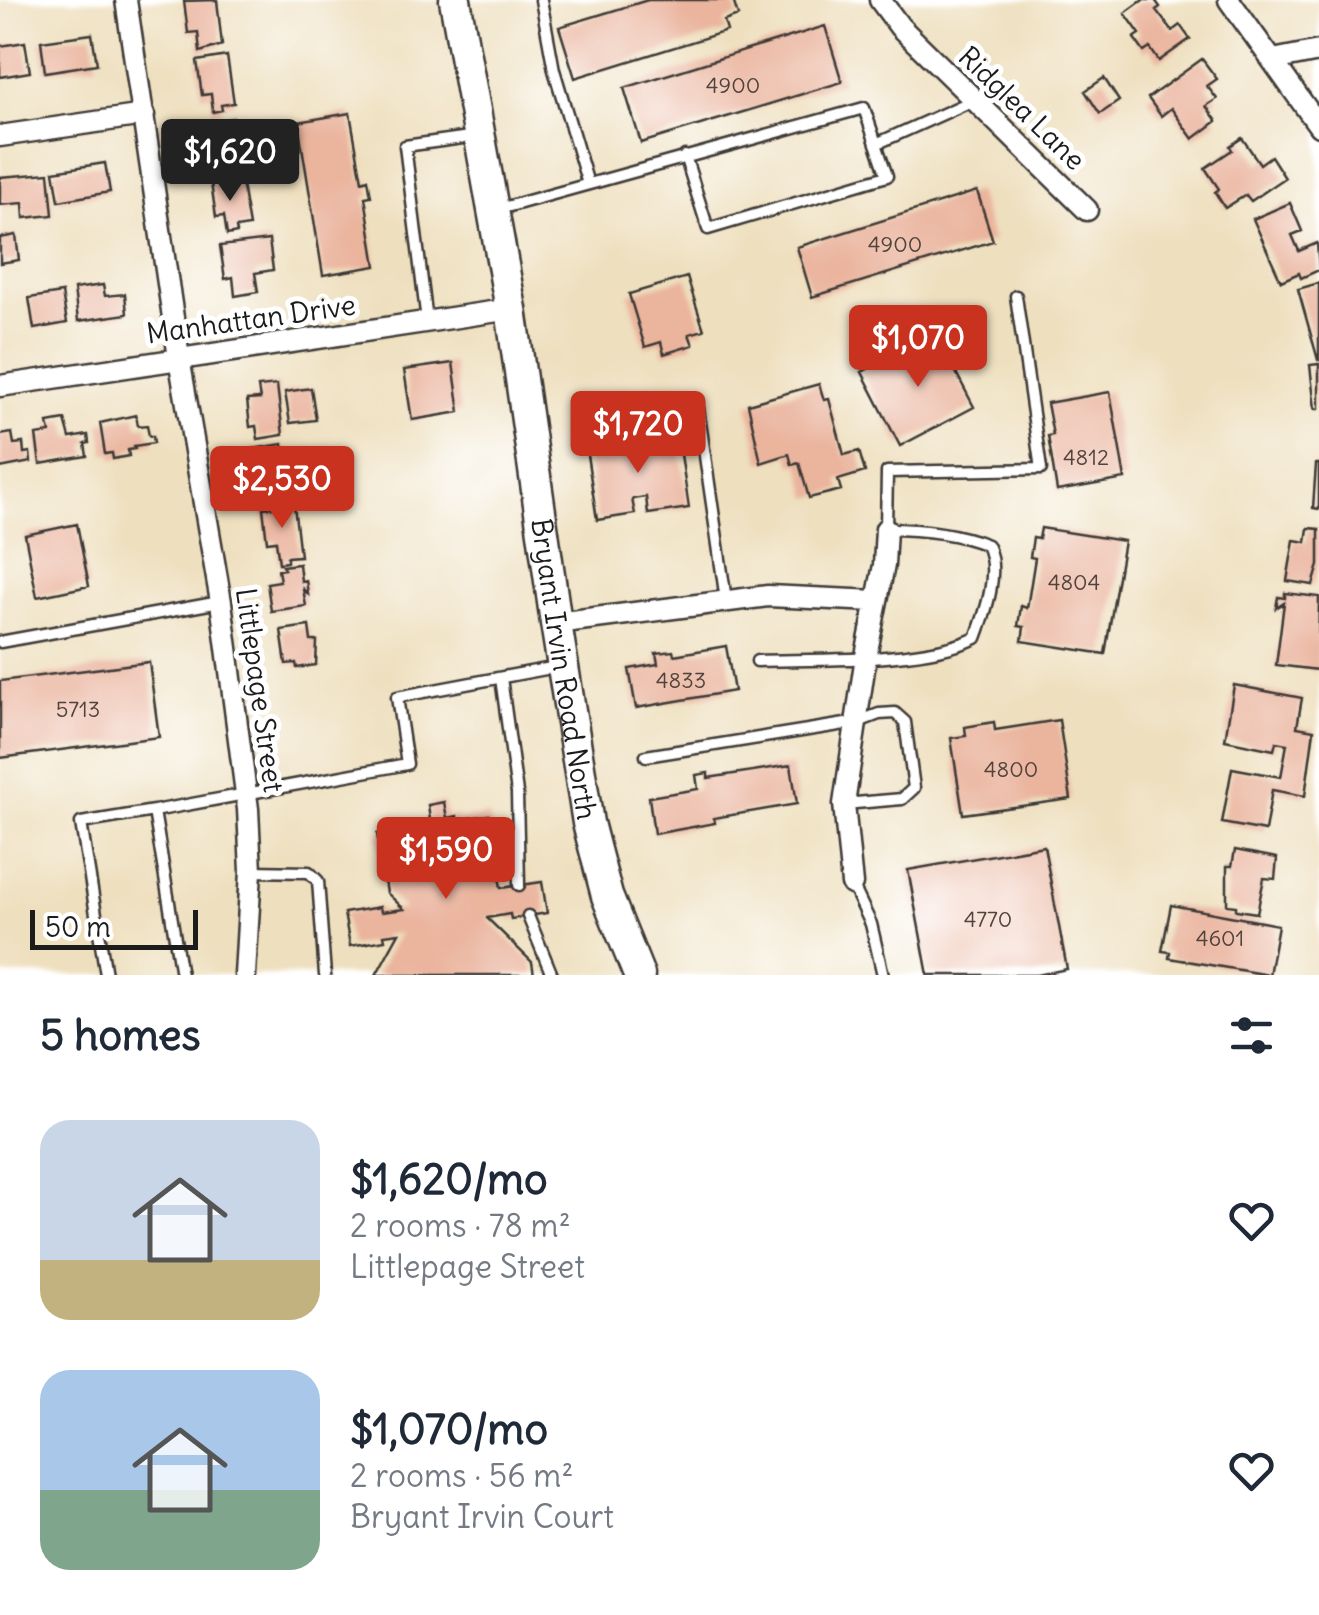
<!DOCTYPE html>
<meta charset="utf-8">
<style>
:root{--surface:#fff;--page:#f6f6f7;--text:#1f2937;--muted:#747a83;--accent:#c8321e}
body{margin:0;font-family:Delius,sans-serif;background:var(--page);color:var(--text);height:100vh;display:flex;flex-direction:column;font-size:38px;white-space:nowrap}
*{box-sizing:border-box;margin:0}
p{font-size:32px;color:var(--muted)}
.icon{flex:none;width:55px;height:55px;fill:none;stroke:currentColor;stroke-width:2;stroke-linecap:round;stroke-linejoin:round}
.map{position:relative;height:975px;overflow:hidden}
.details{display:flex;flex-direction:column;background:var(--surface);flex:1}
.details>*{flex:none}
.scale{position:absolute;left:30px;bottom:25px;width:168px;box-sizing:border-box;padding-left:10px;border:5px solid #1c1c1c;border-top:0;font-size:28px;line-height:35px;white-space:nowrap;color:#1c1c1c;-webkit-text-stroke:8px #fff;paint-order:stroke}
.price{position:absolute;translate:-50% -85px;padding:0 22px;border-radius:10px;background:var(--accent);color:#fff;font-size:32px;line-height:65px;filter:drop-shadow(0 2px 5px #0008)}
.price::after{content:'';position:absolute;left:50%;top:60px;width:30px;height:22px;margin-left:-15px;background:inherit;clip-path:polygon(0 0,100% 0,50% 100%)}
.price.current{background:#222;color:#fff}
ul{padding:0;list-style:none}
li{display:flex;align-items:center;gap:30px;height:250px;padding:0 40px}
li span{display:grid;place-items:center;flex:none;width:280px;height:200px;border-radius:30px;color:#555}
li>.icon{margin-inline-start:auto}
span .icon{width:120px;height:120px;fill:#fffc;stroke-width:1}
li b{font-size:42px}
h2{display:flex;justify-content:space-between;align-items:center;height:120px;padding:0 40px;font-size:42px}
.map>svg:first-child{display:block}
.building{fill:#eab49d}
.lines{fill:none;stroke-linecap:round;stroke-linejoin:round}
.lane-casing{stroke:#3c3934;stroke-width:15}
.street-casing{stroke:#3c3934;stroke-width:25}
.secondary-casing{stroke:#3c3934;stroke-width:35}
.lane{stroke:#fff;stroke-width:10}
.street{stroke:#fff;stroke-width:20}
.secondary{stroke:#fff;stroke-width:30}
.labels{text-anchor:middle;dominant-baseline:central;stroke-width:10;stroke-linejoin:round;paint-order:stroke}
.number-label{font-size:22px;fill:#50423c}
.street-label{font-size:28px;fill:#1c1c1c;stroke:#fff}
</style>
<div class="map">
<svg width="1319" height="975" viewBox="0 0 1319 975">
<rect width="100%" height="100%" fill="#fff"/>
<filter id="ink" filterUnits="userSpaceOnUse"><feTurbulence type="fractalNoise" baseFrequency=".01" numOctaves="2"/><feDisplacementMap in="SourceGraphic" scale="20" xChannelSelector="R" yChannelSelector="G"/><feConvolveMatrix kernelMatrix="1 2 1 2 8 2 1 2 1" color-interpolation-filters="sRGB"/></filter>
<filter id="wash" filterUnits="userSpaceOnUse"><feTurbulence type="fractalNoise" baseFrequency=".0048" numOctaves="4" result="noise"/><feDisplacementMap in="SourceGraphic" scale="40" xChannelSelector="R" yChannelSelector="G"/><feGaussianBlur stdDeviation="2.25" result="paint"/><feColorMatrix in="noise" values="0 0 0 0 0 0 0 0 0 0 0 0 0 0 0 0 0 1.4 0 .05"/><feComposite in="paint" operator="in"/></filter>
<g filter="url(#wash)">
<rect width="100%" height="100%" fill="#eedfbe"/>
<g id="blocks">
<!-- building -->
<path class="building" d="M217,0L222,45L200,52L198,32L188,33L184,1Z
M648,0H733L738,16L724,21L727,31L575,78L559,27Z
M1143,0H1155L1160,7L1156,10L1172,31L1180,25L1190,39L1159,61L1150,48L1144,52L1134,38L1140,34L1125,13Z
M825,26L842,82L641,143L624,88Z
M92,34L97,64L45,72L41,41Z
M25,42L30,72L0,77V46Z
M227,56L234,103L221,105L222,110L213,112L211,94L202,95L197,61Z
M1202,59L1217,79L1207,86L1217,99L1206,106L1217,121L1193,139L1171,108L1161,116L1148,98Z
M1104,78L1119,101L1100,114L1085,91Z
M350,113L362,181L368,179L371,196L365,197L376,266L323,275L298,122Z
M233,118L243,167L215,171L213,162H208L204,132L217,130L216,121Z
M1242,138L1260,164L1271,156L1285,178L1251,201L1246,195L1225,208L1215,192L1219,189L1205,168L1232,150L1230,146Z
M105,163L110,192L59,201L54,171Z
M49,173L53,215L24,218L23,203L0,205V177Z
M241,179L249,226L236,228L237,233L227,235L224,216L216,217L211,183Z
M977,191L993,241L812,297L797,247Z
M1290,203L1302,231L1292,235L1299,251L1317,243L1319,270L1301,278L1299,273L1281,281L1253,219Z
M16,235L19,260L0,263V238Z
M269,240L273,270L255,273L258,292L235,296L233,277L225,279L220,246Z
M687,277L704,330L689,334L693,345L664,354L661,342L645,347L629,294Z
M1319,283V360H1318L1298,289Z
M103,285L105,296L125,294L127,314L78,321L74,289Z
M62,293L67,323L34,329L29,298Z
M936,334L974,407L900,446L862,372Z
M453,363L460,412L412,420L404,370Z
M1319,364V409H1315L1310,365Z
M819,384L824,400L829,399L844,455L859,451L865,472L838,480L841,490L809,498L799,463L792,465L789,454L761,463L748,404Z
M277,385L283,435L258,439L256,426L250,427L247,400L260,399L258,387Z
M311,388L316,420L290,423L285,392Z
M1110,392L1125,479L1057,491L1048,436L1053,435L1047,403Z
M136,415L138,426L147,425L149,436H153L154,443L134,446L135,449L128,450L129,456L113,459L112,453L105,454L100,423Z
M65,420L70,438L88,435L89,443L85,444L87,456L40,464L36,435L50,433L48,423Z
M12,433L14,444L23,443L24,453L30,452L31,462L0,468V435Z
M678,434L689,508L648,514L646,497L632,499L635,514L597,520L586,448Z
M283,444L285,459H289L294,493L278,495V499L268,501L265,482L257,484L252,449Z
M1316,464H1319V509L1313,508Z
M294,505L300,556L287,557V562L279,563L276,541L267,542L263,508Z
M77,524L89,586L37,597L25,535Z
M1041,528L1124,541L1105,654L1022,641L1024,627L1018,626L1021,606L1027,608L1035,558L1030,557L1033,538L1039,539Z
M1308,528L1319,529V565L1313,585L1287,581L1294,540L1306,542Z
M299,564L301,581L306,580L308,594L303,589L306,606L271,611L267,583L280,581L278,570L284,569L282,566Z
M1285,593L1319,597L1318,670L1276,665L1284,603L1276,608L1278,597L1285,598Z
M309,626L311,641H317L316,665L297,668L296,663L286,664L281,630Z
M726,646L734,691L636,708L629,669L658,664L656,653L673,651L674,655Z
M149,662L159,737L0,758V681Z
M1234,685L1302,698L1297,727L1314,730L1305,796L1272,790L1265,831L1222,823L1232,768L1281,777L1287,744L1276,742L1274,750L1225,740Z
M1059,720L1071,799L963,814L951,738L966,736L965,727L994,722L995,730Z
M791,765L797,804L714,818L715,823L654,834L649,797L698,789L696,775L708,773V778Z
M444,802L447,818L457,816V820L489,815L501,888L542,882L547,913L511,919L510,914L487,918L532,962L534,975H376L399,933L384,935L385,940L350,946L344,913L380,907L381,912L404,909L387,893L377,834L416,827V823L430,820L428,805Z
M1044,846L1067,969L1037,975H928L908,870Z
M1235,850L1277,858L1275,879L1264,878L1257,913L1236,910V906L1227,905V866H1232Z
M1171,905L1278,925L1269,975L1169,958L1170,952L1162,951Z"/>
</g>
</g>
<g filter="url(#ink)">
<use href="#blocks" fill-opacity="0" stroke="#3c3934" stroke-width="2.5"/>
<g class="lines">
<!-- lane casing -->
<g class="lane-casing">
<path id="lane" d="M541,0L554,70L588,184
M876,144L974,100
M499,209L864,108L887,176L708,229L685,156
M427,321L405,146L477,136
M698,408L726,600
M0,642L220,602
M757,661C817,659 924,663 976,638C986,611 1000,572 987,545C955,532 921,529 886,529L887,472L1041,469L1016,296
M501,678L517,793L519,885
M646,756L858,722L879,714L895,713L905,722L914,788L902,799L844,804
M251,871L309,872L318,881L325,975
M852,884L871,924L883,975
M528,916L552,975
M106,975L81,823L154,811
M181,975L154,811L407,764L397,697L562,666"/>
</g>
<!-- street casing -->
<g class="street-casing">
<path id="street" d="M126,0L179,358L221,602L248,809L251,871L245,975
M880,0L900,27L1087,210
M1229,0L1319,126
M1273,60L1319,51
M0,136L144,115
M0,386L511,309
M556,623L768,596L876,601
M852,884L844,804L866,656L884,565L886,529"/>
</g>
<!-- secondary casing -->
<g class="secondary-casing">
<g id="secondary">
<path id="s1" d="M455,0L511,309L556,623L588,823L607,896L639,975"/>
</g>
</g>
<!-- lane -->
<use href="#lane" class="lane"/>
<!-- street -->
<use href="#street" class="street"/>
<!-- secondary -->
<use href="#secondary" class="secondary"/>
</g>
</g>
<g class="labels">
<!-- number labels -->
<g class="number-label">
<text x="733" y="85">4900</text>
<text x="895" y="244">4900</text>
<text x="1086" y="457">4812</text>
<text x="1074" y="582">4804</text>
<text x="681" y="680">4833</text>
<text x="78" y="709">5713</text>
<text x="1011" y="769">4800</text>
<text x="988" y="919">4770</text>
<text x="1220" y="938">4601</text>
</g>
<!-- street labels -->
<g class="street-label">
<text transform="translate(1022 108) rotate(44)">Ridglea Lane</text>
<text transform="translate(251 319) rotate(-8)">Manhattan Drive</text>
<text stroke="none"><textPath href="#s1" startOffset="678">Bryant Irvin Road North</textPath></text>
<text transform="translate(260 690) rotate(82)">Littlepage Street</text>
</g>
</g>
</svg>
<div class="scale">50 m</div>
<b class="price current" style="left:230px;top:204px">$1,620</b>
<b class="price" style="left:918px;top:390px">$1,070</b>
<b class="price" style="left:638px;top:476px">$1,720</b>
<b class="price" style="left:282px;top:531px">$2,530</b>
<b class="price" style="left:446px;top:902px">$1,590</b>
</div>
<section class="details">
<h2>5 homes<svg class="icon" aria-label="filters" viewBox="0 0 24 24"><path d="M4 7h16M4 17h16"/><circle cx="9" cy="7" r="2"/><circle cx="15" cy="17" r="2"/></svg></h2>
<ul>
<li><span style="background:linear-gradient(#c9d6e8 70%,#c2b280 0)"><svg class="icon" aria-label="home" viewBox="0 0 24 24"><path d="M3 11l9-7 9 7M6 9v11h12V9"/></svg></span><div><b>$1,620/mo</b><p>2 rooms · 78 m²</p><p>Littlepage Street</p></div><svg class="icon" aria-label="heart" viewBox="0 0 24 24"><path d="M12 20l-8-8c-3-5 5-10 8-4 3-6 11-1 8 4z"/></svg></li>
<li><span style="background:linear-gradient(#a9c7e8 60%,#7fa58c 0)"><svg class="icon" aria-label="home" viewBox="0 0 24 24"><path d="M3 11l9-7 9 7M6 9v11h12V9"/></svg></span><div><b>$1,070/mo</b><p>2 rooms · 56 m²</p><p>Bryant Irvin Court</p></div><svg class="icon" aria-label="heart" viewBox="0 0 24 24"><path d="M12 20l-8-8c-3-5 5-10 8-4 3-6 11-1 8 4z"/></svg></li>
</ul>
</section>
